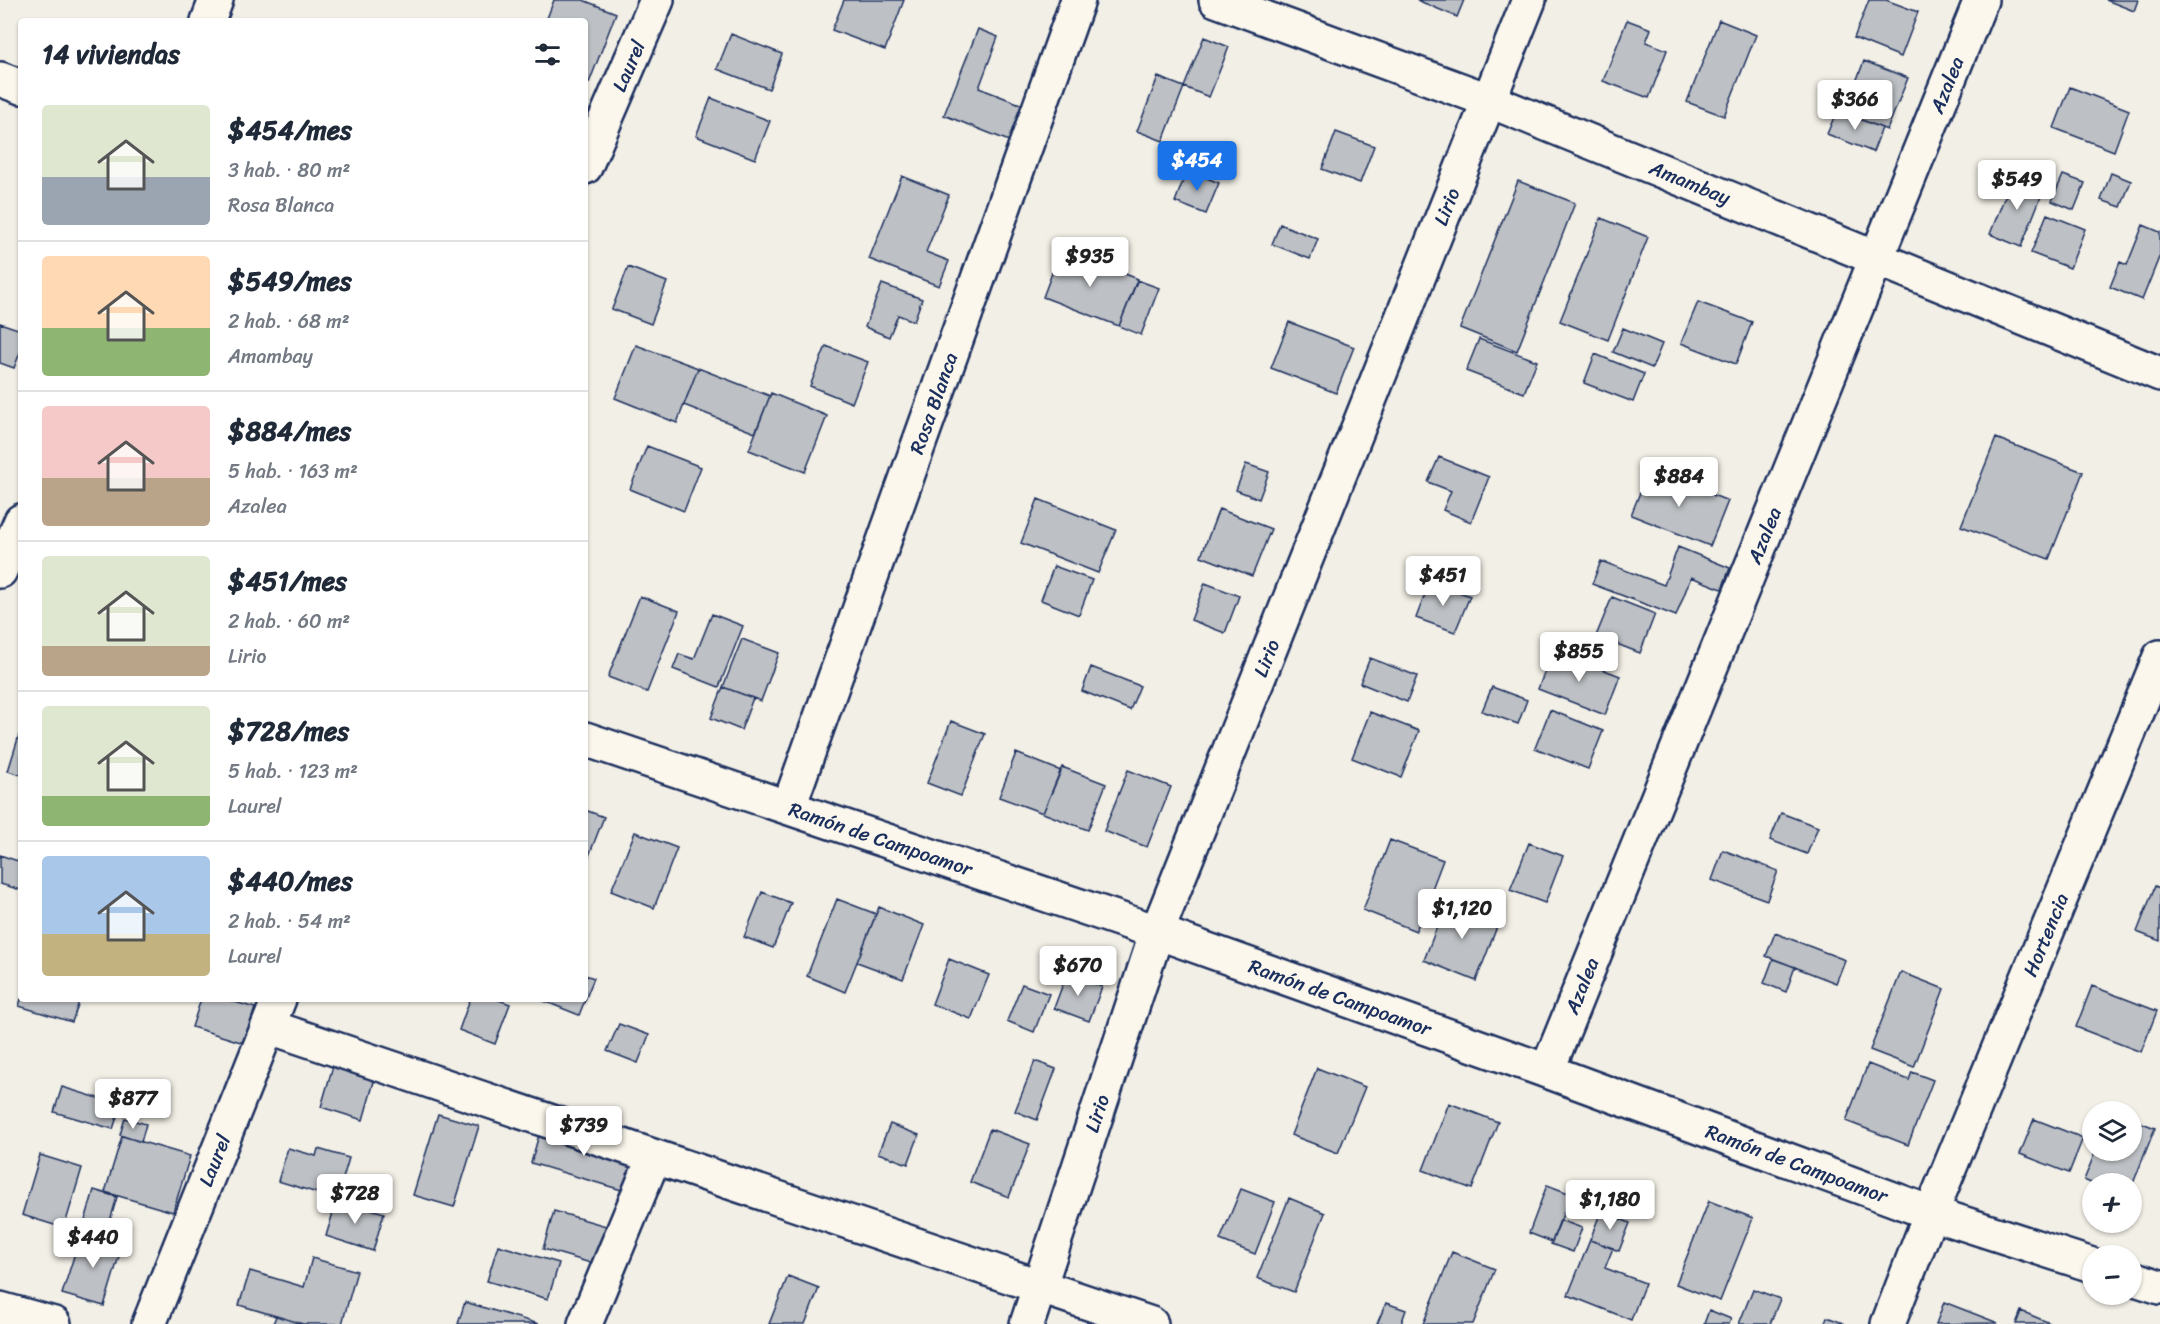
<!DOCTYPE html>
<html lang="es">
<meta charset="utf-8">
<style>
:root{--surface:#fff;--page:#f6f6f7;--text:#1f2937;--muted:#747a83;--line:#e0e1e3;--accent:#1a73e8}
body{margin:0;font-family:Sriracha,sans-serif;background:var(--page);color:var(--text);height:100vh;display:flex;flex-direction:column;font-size:22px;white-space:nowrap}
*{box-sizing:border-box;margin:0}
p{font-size:20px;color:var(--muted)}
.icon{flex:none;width:33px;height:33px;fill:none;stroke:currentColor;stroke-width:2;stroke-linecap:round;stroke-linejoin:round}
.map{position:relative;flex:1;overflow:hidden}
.panel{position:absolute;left:18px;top:18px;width:570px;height:984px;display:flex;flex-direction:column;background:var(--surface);border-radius:6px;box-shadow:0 2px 4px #0004}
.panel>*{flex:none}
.tools{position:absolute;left:2082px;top:1101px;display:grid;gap:12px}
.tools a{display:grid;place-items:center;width:60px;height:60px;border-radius:50%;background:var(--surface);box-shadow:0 2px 4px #0004;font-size:30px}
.price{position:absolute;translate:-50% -51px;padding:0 14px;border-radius:6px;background:#fff;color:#222;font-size:20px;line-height:39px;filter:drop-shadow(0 2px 3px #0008)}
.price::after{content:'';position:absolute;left:50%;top:36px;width:18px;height:14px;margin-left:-9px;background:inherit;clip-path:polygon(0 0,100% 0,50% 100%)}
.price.selected{background:var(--accent);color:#fff}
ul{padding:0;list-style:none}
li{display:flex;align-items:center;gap:18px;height:150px;padding:0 24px}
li+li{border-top:2px solid var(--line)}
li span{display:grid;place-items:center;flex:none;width:168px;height:120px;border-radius:6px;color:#555}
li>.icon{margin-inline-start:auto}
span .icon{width:72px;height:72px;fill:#fffc;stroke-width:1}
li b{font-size:26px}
h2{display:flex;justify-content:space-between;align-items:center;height:72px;padding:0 24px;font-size:26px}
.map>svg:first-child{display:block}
.building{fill:#bdc0c4;stroke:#1b2f5e;stroke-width:1.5}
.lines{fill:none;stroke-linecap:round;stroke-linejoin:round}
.minor-casing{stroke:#1b2f5e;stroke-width:38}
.minor{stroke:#fbf7ec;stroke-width:33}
.labels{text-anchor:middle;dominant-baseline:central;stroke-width:5;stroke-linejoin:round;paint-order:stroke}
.street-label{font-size:20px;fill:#1b2f5e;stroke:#fbf7ec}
</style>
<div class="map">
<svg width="2160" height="1324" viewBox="0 0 2160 1324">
<rect width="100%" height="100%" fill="#f2efe6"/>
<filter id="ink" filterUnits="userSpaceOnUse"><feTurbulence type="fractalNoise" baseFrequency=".0167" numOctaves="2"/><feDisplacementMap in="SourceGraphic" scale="12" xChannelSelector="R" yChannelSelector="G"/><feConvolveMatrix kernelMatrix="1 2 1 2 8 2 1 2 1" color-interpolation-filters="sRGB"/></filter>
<g filter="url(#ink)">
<!-- building -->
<path class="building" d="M554,0H583L616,13L589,83L585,81V21H546Z
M844,0H904L885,50L832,30Z
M1417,0H1464L1457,17Z
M1869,0H1886L1918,12L1901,57L1854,38Z
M2106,0H2138L2134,11Z
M1627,20L1651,29L1646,42L1667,50L1649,98L1603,81Z
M1719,20L1756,35L1724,116L1687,102Z
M978,29L998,37L979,88L1028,107L1014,143L944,115Z
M731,34L782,54L769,89L717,69Z
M1204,37L1229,47L1209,97L1184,87Z
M1864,61L1908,78L1887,130L1844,113Z
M1158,77L1184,87L1163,141L1137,131Z
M2070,87L2129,110L2114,151L2054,128Z
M711,98L770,121L755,159L696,136Z
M1837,110L1882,128L1873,152L1827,134Z
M1336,132L1374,146L1360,183L1322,169Z
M1187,170L1219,183L1206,214L1175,202Z
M2111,173L2131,181L2121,207L2101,200Z
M2063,175L2085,183L2074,210L2052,201Z
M902,176L949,195L926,252L949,261L939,286L869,259Z
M2013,176L2044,189L2021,247L1990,234Z
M1518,181L1575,203L1517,351L1460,328Z
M2047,214L2085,229L2070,268L2031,253Z
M1601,218L1648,237L1608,340L1560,321Z
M1280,224L1318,239L1310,259L1272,244Z
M2143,225L2160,232V255L2142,300L2110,287L2120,262L2127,265Z
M1061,249L1138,279L1119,326L1043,297Z
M628,267L667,282L651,324L612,309Z
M1137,280L1159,288L1141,335L1119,326Z
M882,284L922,299L914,321L898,315L889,337L865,327Z
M1698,302L1752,322L1736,364L1681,343Z
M1289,322L1354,347L1336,393L1271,368Z
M0,323L21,330V350L14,368L0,363Z
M1623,328L1662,344L1652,368L1613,352Z
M1479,339L1537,361L1524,393L1466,371Z
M636,345L698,368L677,423L615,398Z
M826,346L868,362L852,403L810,386Z
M1595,354L1644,374L1633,402L1584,383Z
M698,368L770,396L755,433L684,405Z
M771,393L827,416L805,472L749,450Z
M1996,438L2083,472L2049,559L1961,526Z
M647,446L701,467L684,511L630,489Z
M1439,457L1489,477L1471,522L1443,510L1451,491L1428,482Z
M1246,464L1269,472L1259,499L1236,490Z
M1649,470L1728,501L1710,546L1631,515Z
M1038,499L1116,530L1098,573L1021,543Z
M1219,509L1271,529L1252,576L1201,556Z
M1678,547L1730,568L1722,589L1691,577L1676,616L1592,584L1601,561L1664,585Z
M1054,566L1092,580L1079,615L1041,600Z
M1430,581L1470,596L1455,632L1416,618Z
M1205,583L1239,596L1225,633L1191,620Z
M640,596L679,611L647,692L608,677Z
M1612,597L1655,614L1640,653L1596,636Z
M712,614L743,626L719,687L673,669L679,654L694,659Z
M742,639L779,653L761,701L723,687Z
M1553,650L1620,676L1605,715L1538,689Z
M1370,658L1417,676L1407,702L1360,683Z
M1091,667L1140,686L1130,710L1082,691Z
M723,687L753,698L741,730L711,718Z
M1492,687L1527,700L1518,724L1482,711Z
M1550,710L1603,731L1588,769L1535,748Z
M1370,712L1419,731L1401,777L1352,758Z
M951,721L985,734L961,796L927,783Z
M20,732H21V775L8,771Z
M1016,753L1061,771L1043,813L999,797Z
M1062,767L1106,784L1088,830L1043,813Z
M1128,770L1171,787L1147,847L1104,831Z
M585,810L604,817L585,866Z
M1781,813L1818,827L1807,854L1770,840Z
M635,832L677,848L654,908L611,891Z
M1390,840L1443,860L1416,931L1363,910Z
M1529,843L1563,856L1545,903L1510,890Z
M1723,850L1778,871L1767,900L1712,880Z
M0,855L21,862V890L0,884Z
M2155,886L2160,888V941L2137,932Z
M762,892L791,903L773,948L744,937Z
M837,899L876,914L845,992L807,976Z
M1448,899L1500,919L1476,981L1424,960Z
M879,907L924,925L903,979L857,962Z
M1775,933L1845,960L1836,983L1766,956Z
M949,959L989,975L971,1019L932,1004Z
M1773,959L1795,967L1786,992L1764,983Z
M1901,972L1944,989L1914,1067L1870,1050Z
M1067,973L1102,987L1089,1021L1054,1008Z
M585,975L594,978L579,1015L539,999H585Z
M1022,984L1049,994L1034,1032L1007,1021Z
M2092,986L2157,1011L2141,1052L2076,1027Z
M21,999H80L72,1022L19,1006Z
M201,999H225L255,1008L244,1043L192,1027Z
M470,999H496L510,1004L495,1044L459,1030Z
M619,1024L649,1035L638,1063L607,1051Z
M1035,1061L1056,1069L1037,1120L1015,1111Z
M1868,1064L1909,1080L1912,1072L1933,1080L1908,1145L1846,1121Z
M333,1066L375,1078L363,1120L321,1107Z
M1317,1068L1365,1087L1338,1153L1291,1135Z
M62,1087L121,1105L113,1129L54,1112Z
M1449,1103L1498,1122L1472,1189L1423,1170Z
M438,1114L479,1126L454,1207L413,1195Z
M125,1118L146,1124L141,1142L120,1135Z
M2034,1119L2083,1138L2069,1173L2020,1154Z
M2132,1119L2155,1128L2132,1186V1184H2093L2084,1180L2096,1150H2132Z
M542,1124L637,1152L625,1191L531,1163Z
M890,1124L919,1135L908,1164L878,1153Z
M990,1129L1030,1144L1009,1197L970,1182Z
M122,1136L190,1156L173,1212L105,1192Z
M288,1148L316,1156L318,1149L349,1158L337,1199L278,1181Z
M40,1155L82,1168L64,1228L22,1215Z
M1547,1185L1571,1194L1552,1242L1529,1233Z
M1241,1189L1275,1202L1255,1254L1220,1240Z
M94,1190L117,1197L105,1238L82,1231Z
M1289,1198L1325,1213L1294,1292L1257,1278Z
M337,1199L384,1213L373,1251L326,1236Z
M1709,1201L1753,1218L1720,1301L1676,1284Z
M554,1211L613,1228L601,1266L543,1249Z
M1601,1211L1630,1223L1619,1251L1590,1240Z
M1560,1220L1582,1228L1573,1252L1551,1244Z
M82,1231L123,1243L104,1306L62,1294Z
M1590,1240L1613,1248L1605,1268L1645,1283L1631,1320L1568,1295Z
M498,1245L559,1263L548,1299L487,1281Z
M1452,1252L1495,1269L1473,1324H1423Z
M312,1258L357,1271L342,1324H303L239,1305L250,1271L304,1287Z
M788,1276L819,1288L805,1324H769Z
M1753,1289L1780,1299L1770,1324H1739Z
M465,1302L539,1324H458Z
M1944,1302L1998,1323L1936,1324Z
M1386,1303L1406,1310L1401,1324H1377Z
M1709,1310L1731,1319L1729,1324H1704Z
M2021,1311L2052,1324H2016Z
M276,1316L302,1324H273Z
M1827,1317L1843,1323V1324H1824Z"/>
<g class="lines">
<!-- minor casing -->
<g class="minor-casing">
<g id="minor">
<path id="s1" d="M1216,0L1488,100L2160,374"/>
<path d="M208,21L216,0"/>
<path d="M0,79L21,87"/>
<path id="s2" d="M585,167L657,0"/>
<path d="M0,571L21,521"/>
<path id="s3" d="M585,739L1157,932L1547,1071L1931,1213L2092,1265"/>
<path id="s4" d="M789,806L1078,0"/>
<path d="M270,1027L1151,1324"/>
<path id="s5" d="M1547,1071L1981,0"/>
<path d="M2132,1278L2160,1287"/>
<path d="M0,1309L54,1324"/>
<path id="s6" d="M149,1324L279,999"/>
<path d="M585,1324L654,1157"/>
<path id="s7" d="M1027,1324L1157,932L1529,0"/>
<path id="s8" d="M1888,1324L1931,1213L2160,657"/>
</g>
</g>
<!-- minor -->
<use href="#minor" class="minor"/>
</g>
</g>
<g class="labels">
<!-- street labels -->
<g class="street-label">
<text stroke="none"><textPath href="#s2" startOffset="110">Laurel</textPath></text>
<text stroke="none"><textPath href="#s5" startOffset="1064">Azalea</textPath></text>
<text stroke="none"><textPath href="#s1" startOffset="508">Amambay</textPath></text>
<text stroke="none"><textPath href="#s7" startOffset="1194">Lirio</textPath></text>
<text stroke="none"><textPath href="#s4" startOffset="428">Rosa Blanca</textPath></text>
<text stroke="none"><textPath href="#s5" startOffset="578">Azalea</textPath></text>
<text stroke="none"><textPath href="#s7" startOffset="708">Lirio</textPath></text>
<text stroke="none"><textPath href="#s3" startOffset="312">Ramón de Campoamor</textPath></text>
<text stroke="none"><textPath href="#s8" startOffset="420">Hortencia</textPath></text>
<text stroke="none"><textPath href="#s5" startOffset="92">Azalea</textPath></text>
<text stroke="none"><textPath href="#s3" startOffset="798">Ramón de Campoamor</textPath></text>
<text stroke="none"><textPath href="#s7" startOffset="222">Lirio</textPath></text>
<text stroke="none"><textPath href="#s6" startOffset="176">Laurel</textPath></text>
<text stroke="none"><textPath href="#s3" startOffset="1284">Ramón de Campoamor</textPath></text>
</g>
</g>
</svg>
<div class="tools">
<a><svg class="icon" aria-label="layers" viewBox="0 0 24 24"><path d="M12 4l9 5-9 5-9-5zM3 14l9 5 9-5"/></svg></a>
<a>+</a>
<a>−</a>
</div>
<b class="price" style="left:1855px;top:131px">$366</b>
<b class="price selected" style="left:1197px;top:192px">$454</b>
<b class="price" style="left:2017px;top:211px">$549</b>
<b class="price" style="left:1090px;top:288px">$935</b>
<b class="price" style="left:1679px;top:508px">$884</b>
<b class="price" style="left:1443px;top:607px">$451</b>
<b class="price" style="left:1579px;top:683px">$855</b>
<b class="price" style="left:1462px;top:940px">$1,120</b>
<b class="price" style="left:1078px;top:997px">$670</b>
<b class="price" style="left:133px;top:1130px">$877</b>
<b class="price" style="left:584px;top:1157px">$739</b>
<b class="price" style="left:355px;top:1225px">$728</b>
<b class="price" style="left:1610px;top:1231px">$1,180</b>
<b class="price" style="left:93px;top:1269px">$440</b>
<section class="panel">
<h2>14 viviendas<svg class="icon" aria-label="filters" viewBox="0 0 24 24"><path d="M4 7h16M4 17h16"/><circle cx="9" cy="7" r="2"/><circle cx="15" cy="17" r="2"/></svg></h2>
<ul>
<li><span style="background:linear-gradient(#dfe7d0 60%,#9aa5b1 0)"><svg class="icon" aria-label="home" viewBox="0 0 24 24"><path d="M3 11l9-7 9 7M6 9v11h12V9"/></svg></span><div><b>$454/mes</b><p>3 hab. · 80 m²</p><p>Rosa Blanca</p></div></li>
<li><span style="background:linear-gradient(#ffd9b3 60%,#8fb573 0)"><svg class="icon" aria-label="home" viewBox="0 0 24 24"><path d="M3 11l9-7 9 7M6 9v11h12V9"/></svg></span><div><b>$549/mes</b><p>2 hab. · 68 m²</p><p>Amambay</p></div></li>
<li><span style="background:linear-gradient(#f6c9c9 60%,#b9a48a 0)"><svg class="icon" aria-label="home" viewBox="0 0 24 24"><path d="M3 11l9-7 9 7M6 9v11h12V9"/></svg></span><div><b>$884/mes</b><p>5 hab. · 163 m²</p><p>Azalea</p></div></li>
<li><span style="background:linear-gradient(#dfe7d0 75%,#b9a48a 0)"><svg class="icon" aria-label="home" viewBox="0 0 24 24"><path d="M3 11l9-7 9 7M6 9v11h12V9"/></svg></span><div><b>$451/mes</b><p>2 hab. · 60 m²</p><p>Lirio</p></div></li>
<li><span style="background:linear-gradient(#dfe7d0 75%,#8fb573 0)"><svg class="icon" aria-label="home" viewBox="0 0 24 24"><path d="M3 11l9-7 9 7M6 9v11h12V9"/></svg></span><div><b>$728/mes</b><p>5 hab. · 123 m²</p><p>Laurel</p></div></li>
<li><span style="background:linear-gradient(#a9c7e8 65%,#c2b280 0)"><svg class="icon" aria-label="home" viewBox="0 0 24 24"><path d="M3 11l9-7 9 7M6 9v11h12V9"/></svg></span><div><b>$440/mes</b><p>2 hab. · 54 m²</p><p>Laurel</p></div></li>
</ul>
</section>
</div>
